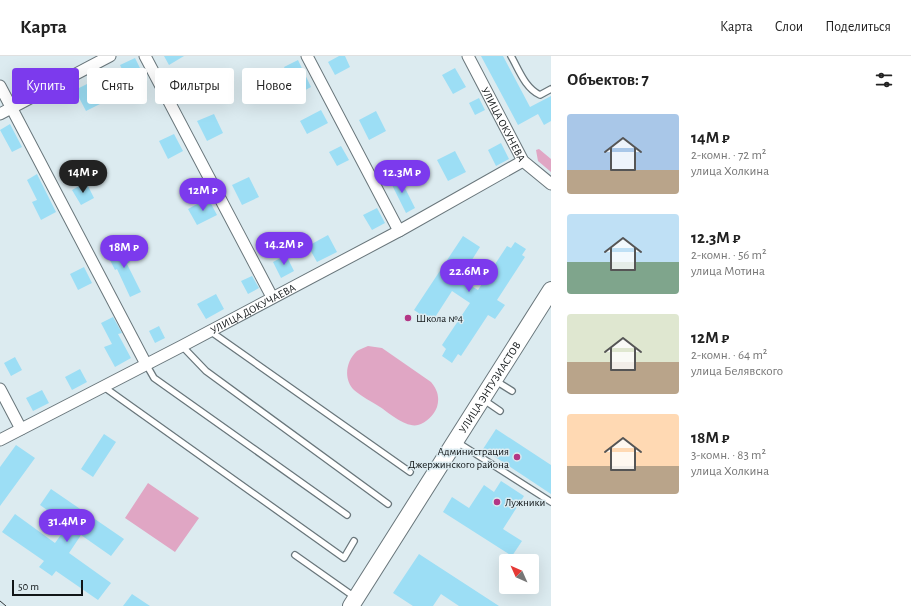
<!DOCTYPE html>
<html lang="ru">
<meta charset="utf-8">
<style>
:root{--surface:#fff;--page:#f6f6f6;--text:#222;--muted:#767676;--line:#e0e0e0;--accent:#7c3aed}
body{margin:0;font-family:"Alegreya Sans",sans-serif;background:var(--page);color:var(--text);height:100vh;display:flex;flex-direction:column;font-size:15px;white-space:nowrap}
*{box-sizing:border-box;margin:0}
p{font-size:13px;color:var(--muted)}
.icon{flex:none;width:22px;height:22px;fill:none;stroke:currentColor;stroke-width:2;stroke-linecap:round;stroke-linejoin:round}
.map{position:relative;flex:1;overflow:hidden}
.side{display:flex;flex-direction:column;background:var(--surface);width:360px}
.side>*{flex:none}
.guide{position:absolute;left:12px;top:12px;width:380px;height:36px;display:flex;gap:8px}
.needle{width:26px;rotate:315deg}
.fabs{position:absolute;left:499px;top:498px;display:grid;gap:8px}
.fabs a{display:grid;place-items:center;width:40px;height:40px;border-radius:4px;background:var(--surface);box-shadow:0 4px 16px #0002;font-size:20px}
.scale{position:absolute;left:12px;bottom:10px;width:71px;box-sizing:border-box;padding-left:4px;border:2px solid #111618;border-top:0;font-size:11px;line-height:14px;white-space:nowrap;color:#111618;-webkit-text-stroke:3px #dcebf0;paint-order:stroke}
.price{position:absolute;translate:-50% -34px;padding:0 9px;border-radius:14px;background:var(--accent);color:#fff;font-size:13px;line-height:26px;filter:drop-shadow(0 1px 2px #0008)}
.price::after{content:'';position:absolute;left:50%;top:24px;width:12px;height:9px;margin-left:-6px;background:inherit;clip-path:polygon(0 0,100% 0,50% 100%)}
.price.selected{background:#222;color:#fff}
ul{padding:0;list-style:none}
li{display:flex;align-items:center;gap:12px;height:100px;padding:0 16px}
li span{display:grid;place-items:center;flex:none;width:112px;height:80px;border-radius:4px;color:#555}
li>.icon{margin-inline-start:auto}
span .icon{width:48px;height:48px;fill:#fffc;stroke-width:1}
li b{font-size:17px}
h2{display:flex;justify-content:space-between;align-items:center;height:48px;padding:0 16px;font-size:17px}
.chip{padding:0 14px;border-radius:4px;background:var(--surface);box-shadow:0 4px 16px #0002;font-size:14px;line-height:36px}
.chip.selected{background:var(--accent);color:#fff}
header{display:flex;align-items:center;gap:24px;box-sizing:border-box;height:56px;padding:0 20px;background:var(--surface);border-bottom:1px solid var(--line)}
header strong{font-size:19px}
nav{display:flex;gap:22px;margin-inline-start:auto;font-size:14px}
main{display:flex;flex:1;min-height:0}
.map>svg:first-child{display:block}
.green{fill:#e0a6c4}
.building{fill:#9cdef5}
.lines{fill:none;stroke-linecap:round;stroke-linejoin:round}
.lane-casing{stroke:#69767b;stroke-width:8}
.street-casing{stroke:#69767b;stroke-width:13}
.secondary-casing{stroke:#69767b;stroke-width:18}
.lane{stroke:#fff;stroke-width:5.5}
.street{stroke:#fff;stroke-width:11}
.secondary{stroke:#fff;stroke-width:16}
.tram{stroke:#2e3437;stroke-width:1}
.poi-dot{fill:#b33685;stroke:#dcebf0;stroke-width:1.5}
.labels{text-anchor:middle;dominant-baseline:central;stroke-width:3;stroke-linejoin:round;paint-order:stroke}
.street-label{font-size:11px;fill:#111618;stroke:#dcebf0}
.poi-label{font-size:11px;fill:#111618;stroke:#dcebf0;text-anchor:start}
</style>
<header>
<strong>Карта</strong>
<nav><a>Карта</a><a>Слои</a><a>Поделиться</a></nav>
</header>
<main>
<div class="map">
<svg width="551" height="550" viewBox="0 0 551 550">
<rect width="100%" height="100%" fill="#dcebf0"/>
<!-- green -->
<path class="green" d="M539,93L551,103V116L538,105L536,94Z
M368,290L382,292L431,326C437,333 440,341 437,351C434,359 426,367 418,369C406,372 389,357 380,351C372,346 361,340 354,334C343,323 346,305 357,295C360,293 364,292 368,290Z
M148,427L199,462L175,496L125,462Z"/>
<!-- building -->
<path class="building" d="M164,0H184L169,9Z
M339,0H345L350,11L335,19L328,6Z
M481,0H503L530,51L551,40V65L544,69L538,58L518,69Z
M135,2L141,14L126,22L120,9Z
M298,4L311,31L298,38L284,11Z
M26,12L33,27L20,33L13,18Z
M455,12L466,31L453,38L442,19Z
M191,18L198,32L182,40L175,27Z
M93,25L104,46L86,55L75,34Z
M479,42L485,54L475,59L469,47Z
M321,54L328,67L307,78L300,65Z
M376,55L386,75L369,84L359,64Z
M214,58L223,77L207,85L197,65Z
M10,68L22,91L12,96L0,74Z
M174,78L183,95L168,103L159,85Z
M501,87L509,103L496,110L488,94Z
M341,90L349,104L337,110L329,96Z
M455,95L466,116L448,125L437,104Z
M37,118L56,156L41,164L32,146L37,144L27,124Z
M398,118L415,152L406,157L389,123Z
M249,121L259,141L242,149L232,129Z
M86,126L94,142L81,149L72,134Z
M208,142L217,159L197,169L188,153Z
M377,152L385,167L372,174L363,159Z
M328,179L337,196L317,206L308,190Z
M463,180L480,191L460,223L478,234L507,190L511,192L515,186L526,193L522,199L525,201L497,244L505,249L495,263L488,259L461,300L458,298L452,307L442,300L446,293L442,289L470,247L452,235L432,266L414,254Z
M121,188L130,206L127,208L141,236L130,241L117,213L115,214L106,196Z
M286,199L294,215L281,222L273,206Z
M84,211L92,227L78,234L70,218Z
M252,220L259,232L248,238L241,225Z
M216,238L224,253L206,263L197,248Z
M113,261L122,277L118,278L131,302L115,311L104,291L112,288L101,267Z
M159,270L165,282L155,287L149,275Z
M15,301L22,314L11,320L4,307Z
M80,313L87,326L72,334L65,321Z
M42,334L49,347L33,355L26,342Z
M496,373L551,409V438L483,393Z
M104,378L116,386L93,421L81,413Z
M16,389L35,402L0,450V411Z
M501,425L524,440L503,473L522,485L512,500L443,456L452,441L469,452L484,429L494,436Z
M51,433L124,483L111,500L81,479L69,497L111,527L98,544L56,515L52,520L39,511L44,505L2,476L15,458L55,487L68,469L40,449Z
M419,498L499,550H459L441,538L433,550H413L393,537Z
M132,538L150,550H123Z"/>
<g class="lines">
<!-- lane casing -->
<g class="lane-casing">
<path id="lane" d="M511,0C519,14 525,32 540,39L551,33
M210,275L410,416
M182,290L206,315L388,448
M146,308L154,322L347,459
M496,325L512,335
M104,331L344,502L354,485
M484,344L500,355
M457,386L551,446
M295,499L356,542"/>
</g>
<!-- street casing -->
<g class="street-casing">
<g id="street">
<path d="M145,0L272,241"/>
<path d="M307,0L399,175"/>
<path id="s1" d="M468,0L523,105L551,128"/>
<path d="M0,30L146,308"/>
<path d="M0,58L110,0"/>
<path d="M0,333L21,373"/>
<path id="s2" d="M0,384L182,290L399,175L523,105"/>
</g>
</g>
<!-- secondary casing -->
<g class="secondary-casing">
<g id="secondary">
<path id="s3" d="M351,550L551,234"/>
</g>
</g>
<!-- lane -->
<use href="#lane" class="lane"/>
<!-- street -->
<use href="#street" class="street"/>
<!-- secondary -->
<use href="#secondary" class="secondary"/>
<!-- tram -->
<path class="tram" d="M0,545L6,550"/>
</g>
<!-- markers -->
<g class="poi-dot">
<circle cx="408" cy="262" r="4"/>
<circle cx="517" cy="401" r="4"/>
<circle cx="497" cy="446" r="4"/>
</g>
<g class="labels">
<!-- street labels -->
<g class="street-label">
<text stroke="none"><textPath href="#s1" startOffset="77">УЛИЦА ОКУНЕВА</textPath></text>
<text stroke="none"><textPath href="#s2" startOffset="285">УЛИЦА ДОКУЧАЕВА</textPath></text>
<text stroke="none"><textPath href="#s3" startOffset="259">УЛИЦА ЭНТУЗИАСТОВ</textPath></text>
</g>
<!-- poi labels -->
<g class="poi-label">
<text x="416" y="262">Школа №4</text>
<text x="509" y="395" text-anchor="end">Администрация<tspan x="509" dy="13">Джержинского района</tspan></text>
<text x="505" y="446">Лужники</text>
</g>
</g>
</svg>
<div class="fabs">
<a><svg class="needle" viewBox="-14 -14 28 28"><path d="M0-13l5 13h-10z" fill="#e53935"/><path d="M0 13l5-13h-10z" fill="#767676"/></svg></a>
</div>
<div class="scale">50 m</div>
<b class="price selected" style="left:83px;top:138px">14M ₽</b>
<b class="price" style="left:402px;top:138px">12.3M ₽</b>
<b class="price" style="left:203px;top:156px">12M ₽</b>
<b class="price" style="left:284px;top:210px">14.2M ₽</b>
<b class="price" style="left:124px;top:213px">18M ₽</b>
<b class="price" style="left:469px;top:237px">22.6M ₽</b>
<b class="price" style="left:67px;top:487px">31.4M ₽</b>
<div class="guide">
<a class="chip selected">Купить</a>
<a class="chip">Снять</a>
<a class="chip">Фильтры</a>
<a class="chip">Новое</a>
</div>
</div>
<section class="side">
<h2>Объектов: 7<svg class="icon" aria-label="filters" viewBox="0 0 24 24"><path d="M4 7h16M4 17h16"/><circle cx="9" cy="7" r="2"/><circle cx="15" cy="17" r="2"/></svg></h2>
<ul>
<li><span style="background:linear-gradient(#a9c7e8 70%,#b9a48a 0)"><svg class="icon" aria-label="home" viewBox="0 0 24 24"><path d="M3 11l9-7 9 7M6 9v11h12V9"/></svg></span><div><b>14M ₽</b><p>2-комн. · 72 m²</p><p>улица Холкина</p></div></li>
<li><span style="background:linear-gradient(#bfe0f5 60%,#7fa58c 0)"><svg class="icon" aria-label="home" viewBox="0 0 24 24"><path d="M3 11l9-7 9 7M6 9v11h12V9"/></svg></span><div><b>12.3M ₽</b><p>2-комн. · 56 m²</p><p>улица Мотина</p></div></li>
<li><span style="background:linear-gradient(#dfe7d0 60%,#b9a48a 0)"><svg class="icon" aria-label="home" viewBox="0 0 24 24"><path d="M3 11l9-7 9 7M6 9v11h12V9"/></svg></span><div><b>12M ₽</b><p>2-комн. · 64 m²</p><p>улица Белявского</p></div></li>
<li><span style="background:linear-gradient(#ffd9b3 65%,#b9a48a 0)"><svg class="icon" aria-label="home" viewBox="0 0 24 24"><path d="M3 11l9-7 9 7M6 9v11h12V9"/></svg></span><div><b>18M ₽</b><p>3-комн. · 83 m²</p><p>улица Холкина</p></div></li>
</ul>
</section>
</main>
